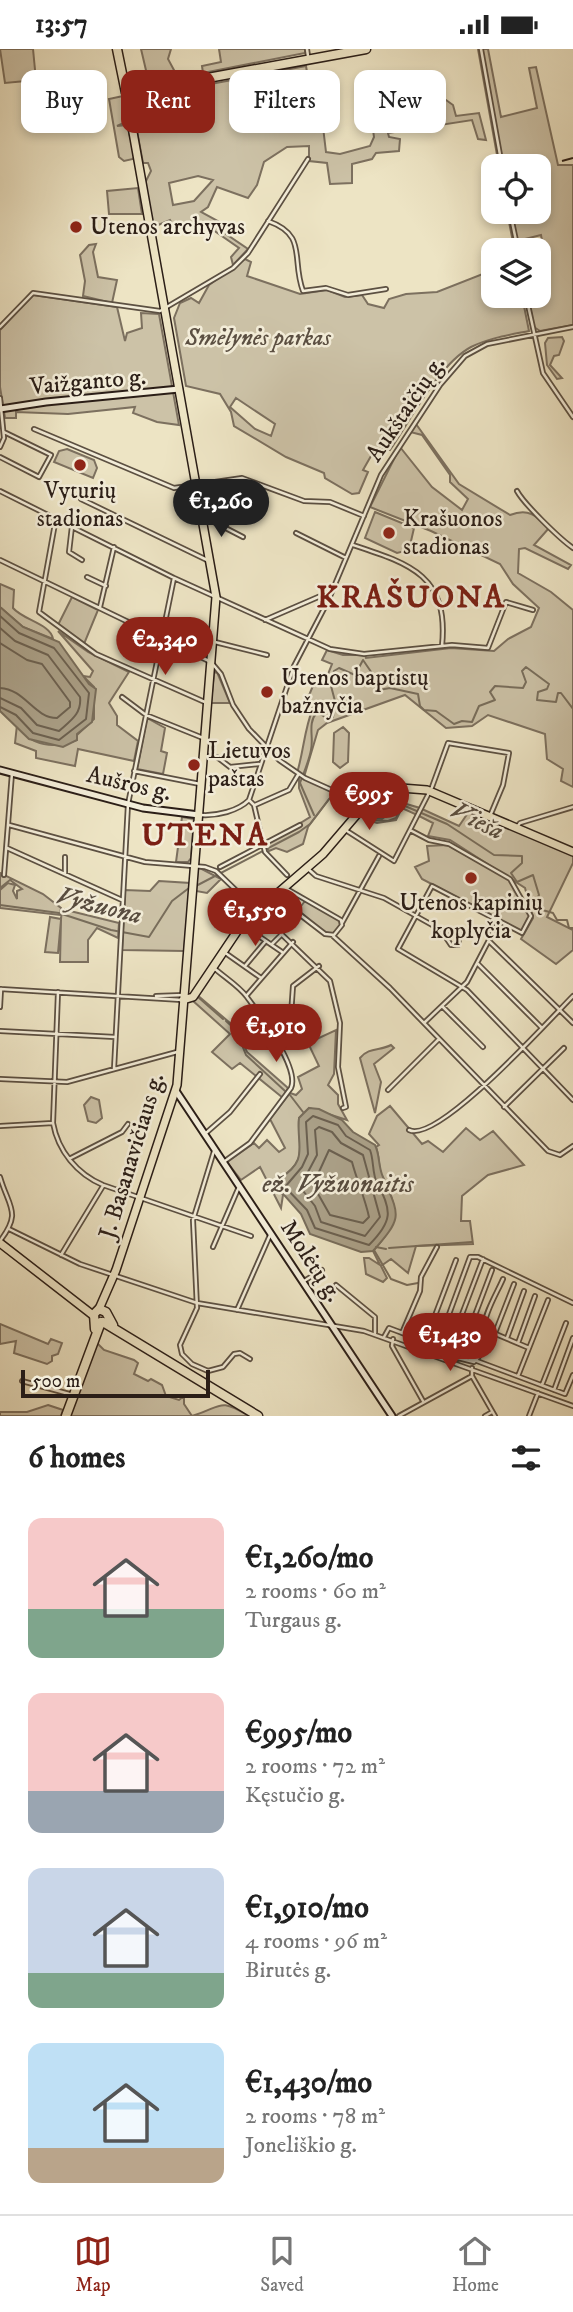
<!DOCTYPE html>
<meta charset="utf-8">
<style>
:root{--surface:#fff;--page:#f2f2f2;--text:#222;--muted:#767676;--line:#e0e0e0;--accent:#8f2418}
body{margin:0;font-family:"IM FELL DW Pica",serif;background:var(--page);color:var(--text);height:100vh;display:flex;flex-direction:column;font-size:26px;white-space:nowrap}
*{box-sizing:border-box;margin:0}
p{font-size:23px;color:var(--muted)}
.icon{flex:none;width:38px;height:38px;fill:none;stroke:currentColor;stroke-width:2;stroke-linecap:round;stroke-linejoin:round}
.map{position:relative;height:1367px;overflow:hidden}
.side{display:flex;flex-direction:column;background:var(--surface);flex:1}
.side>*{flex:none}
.top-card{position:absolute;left:21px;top:21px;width:532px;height:63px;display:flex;gap:14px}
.fabs{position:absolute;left:481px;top:105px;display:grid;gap:14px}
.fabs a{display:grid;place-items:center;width:70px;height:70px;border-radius:14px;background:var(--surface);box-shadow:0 4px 10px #0003;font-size:35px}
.scale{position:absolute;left:21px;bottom:18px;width:189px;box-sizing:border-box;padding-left:7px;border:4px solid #2b1e17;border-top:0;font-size:19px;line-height:24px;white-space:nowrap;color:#2b1e17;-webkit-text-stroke:5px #f3edd9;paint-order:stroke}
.price{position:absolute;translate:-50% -60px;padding:0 16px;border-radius:24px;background:var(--accent);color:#fff;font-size:23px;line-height:46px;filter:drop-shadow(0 2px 4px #0008)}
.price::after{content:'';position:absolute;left:50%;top:42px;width:21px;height:16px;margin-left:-10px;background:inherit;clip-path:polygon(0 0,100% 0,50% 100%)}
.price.current{background:#222;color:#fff}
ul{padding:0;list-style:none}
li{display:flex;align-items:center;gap:21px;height:175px;padding:0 28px}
li span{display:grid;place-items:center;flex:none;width:196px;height:140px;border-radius:14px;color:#555}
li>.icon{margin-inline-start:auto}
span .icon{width:84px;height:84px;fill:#fffc;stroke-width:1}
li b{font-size:30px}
h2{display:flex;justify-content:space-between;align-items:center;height:84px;padding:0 28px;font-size:30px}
.tag{padding:0 24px;border-radius:14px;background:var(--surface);box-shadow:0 4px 10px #0003;font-size:24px;line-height:63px}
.tag.current{background:var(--accent);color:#fff}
.status{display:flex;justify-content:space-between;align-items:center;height:49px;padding:0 35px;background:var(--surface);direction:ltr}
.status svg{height:19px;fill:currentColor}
.tabs{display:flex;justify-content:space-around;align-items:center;height:98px;border-top:2px solid var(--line);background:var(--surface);font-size:19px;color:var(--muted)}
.tabs a{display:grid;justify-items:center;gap:4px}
.tabs .current{color:var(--accent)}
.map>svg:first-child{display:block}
.green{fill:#ccc2a7;stroke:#7c705f;stroke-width:2;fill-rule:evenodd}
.water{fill:#aba189;stroke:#786d5b;stroke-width:2}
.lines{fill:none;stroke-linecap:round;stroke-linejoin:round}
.shore{stroke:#6b6050;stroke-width:2}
.stream{stroke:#786d5b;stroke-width:2}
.street-casing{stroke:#5c5042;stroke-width:6}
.secondary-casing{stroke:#2b1e17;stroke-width:9}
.primary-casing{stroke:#2b1e17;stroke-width:10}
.highway-casing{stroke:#2b1e17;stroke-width:11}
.street{stroke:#f3edd9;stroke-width:2.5}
.secondary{stroke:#f3edd9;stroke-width:5}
.primary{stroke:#ede4c4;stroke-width:7}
.highway{stroke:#ede4c4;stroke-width:8}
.rail{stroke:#2b1e17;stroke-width:2;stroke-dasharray:12 12;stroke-linecap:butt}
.poi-dot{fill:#8f2418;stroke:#f3edd9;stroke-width:2.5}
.labels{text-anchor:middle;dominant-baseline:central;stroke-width:5;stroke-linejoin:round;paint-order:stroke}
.poi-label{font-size:24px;fill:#2b1e17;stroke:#f3edd9;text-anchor:start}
.park-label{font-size:24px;font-style:italic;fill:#5b4f42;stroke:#f3edd9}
.street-label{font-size:24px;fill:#2b1e17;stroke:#f3edd9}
.water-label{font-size:26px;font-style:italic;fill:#584c3f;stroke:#f3edd9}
.district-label{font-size:32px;font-weight:bold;letter-spacing:2px;fill:#7a1f14;stroke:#f3edd9}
</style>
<div class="status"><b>13:57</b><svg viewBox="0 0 49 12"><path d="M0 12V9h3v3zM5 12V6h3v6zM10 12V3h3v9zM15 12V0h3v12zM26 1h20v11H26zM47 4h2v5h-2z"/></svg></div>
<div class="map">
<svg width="573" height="1367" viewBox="0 0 573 1367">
<rect width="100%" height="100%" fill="#ede4c4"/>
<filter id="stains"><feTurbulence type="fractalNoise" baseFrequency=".00286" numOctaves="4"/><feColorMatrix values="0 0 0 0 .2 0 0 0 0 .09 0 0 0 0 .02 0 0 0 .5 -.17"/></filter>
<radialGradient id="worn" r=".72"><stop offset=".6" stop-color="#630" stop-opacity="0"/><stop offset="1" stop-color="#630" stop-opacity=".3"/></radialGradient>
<!-- green -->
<path class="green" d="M0,0H33L36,31L5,34Z
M141,0H171L168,10L175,23H198L149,34Z
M219,0H305V4L203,24L202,17L221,13Z
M478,0H488L501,68L537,59L529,19L536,18L558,116H573V276L540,282L534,278L528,247H539V208L544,203L541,186L513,193L507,163H539V117H499Z
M306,17L308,29L318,36L326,103L340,105L370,97L374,88L370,59L395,56L400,59L446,51L453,56L456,67L479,64L486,91L478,90L472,71L388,84L389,88L400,90L399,102L376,104L372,110L352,115V134L330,135L327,114L309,112V97L287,98L264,113L257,136L248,149L217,138L208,158L201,163L227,177L226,185L248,200L233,216L231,208L239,199L203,174L175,180L170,171L151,179L145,134L151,122L148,114H143L131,50ZM198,127L213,131L194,152L173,156L169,134Z
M123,47L126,73L117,77L127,76L135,106L133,110L124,112L119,108L109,50Z
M138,139L142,165H109L107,142Z
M96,195L93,203L98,228L117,231L112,254L83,247L85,232L80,206L89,196Z
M513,196L514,201H494V247H522L529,282C509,286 489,289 471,298C439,315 410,372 390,401L384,398L371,407L363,421L368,423L359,444L352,445L325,429L324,424L286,408L234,377L231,363L220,345L186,337L174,269L180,254L191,249L199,254L209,236L245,210L251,213L247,227L300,245L327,241L345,248L362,246L368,255L384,259L389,250L406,245L437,243L488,223L490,219L487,201ZM236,349L275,375L271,387L255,380L230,358Z
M33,246L117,258L125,292L127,284L142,279L141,264L159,265L179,376L157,373L133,364L135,358L68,365L16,363V369H5L0,338V281Z
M562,288L564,292L559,306L554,307L550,316L562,329L557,330L547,316L545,294L548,289Z
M416,375L459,435L510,466C528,459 536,466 549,479L534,496L571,516L568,520L525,499L519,500L518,524L551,543L573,561V738L561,732L563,720L547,710L545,685L488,666L472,677L446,679L405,646L327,674L318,681L304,728L297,724C304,701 304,681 313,659L305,656L317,627L326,630L332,615L322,611L327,601L343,606H365L366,609L451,599L494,602L508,590L531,578L539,559L513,535L500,515L431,482L370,458L400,398L432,438L462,461L468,450L450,433V426L422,386L410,383Z
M67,400L94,411L97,419L93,429L54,413L59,402Z
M375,463L414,479L409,501L397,504L365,489Z
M0,535L14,541L13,559C23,571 51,575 53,590L23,578L0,558Z
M72,548L98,561L84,595L58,576Z
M58,582L88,603L129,623L109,654L117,667V676L138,692L134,712L78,700L75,717L36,709V702L15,694L17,676C31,698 55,700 77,691V686L94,670V638L83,627L90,628L93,622Z
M217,623L230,654H211L214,624Z
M147,669L165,679L161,702L167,704L163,725L137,720Z
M343,678L349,684L348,713L340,719L333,713L334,684Z
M299,727L361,756L355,762L337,750L330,749L308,778L303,795L287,803L276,799L269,802L265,796L310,768L299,739Z
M403,754L420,759L417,766L402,759L396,771L377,774L367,771L361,762L366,758L374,769L382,770Z
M422,760L459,777L470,761L573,806V814L547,868L573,881V901L556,915L521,890L533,869L525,839L450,791L428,787L433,774L419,767Z
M182,768L194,770L191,809L188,813H176Z
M447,796L510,831L530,868L523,883L422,830L415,818L429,812L427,797Z
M198,818L221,830L207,844L196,842Z
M0,824L43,845L61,859L60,866L0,859V841L8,834L15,836L13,842L17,850V842L22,840L10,831L0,839Z
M159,832L190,834L184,902L122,901L125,841L150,842Z
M305,852L339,871L340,876L334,885L324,883L298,861Z
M62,860L119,874L118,889L97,879L88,891V913H60L61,871L58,904L45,903L50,868L61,870Z
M196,945L236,979L247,1003L288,1039L283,1049L240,1014L232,1020L212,1003L230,985L192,951Z
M336,981L334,1025L328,1036L338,1046V1055L347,1071L309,1059L299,1069C297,1098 310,1110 279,1130L277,1138L283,1146L281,1159L260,1118L241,1131L227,1113L254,1094L259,1099L267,1091L279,1103L285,1099L270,1070L290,1044L296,1046L302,1040L298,1028L319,1017L308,994Z
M391,996L394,999L374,1015L381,1033L375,1064L360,1009C369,998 380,1002 391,996Z
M91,1048L99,1051L102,1069L96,1074L88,1072L84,1056Z
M390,1057L422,1095L428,1092L443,1103L466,1079L480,1091L493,1082L524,1116L488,1126L462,1147L461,1172H470L473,1195L416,1197L408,1224L391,1210L381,1217L387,1229L383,1233L366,1225L364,1209H369L380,1216L373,1202C398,1175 401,1162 383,1130C378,1121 380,1108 376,1098L379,1096L369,1085L377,1067Z
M0,1275L48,1295L51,1290L62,1294L58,1305L52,1307V1312L47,1315L14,1304L16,1292L0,1295Z
M97,1294L104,1301L134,1311L138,1314L134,1325L148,1332L151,1330L162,1336L166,1347L179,1351L184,1347V1355L192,1367C223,1358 217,1348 249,1367H67Z
M48,1356L63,1361L61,1367H0V1363H27Z"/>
<!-- water -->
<path class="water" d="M0,558L23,578L59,593L89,635L96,640L92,673L77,685V691L63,698L29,690L0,662Z
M309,1059L319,1060L342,1071L353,1083L375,1096C380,1106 378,1117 383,1128C400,1168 403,1168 373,1202L361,1203L310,1185L301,1165L277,1138L279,1130C310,1111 296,1097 299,1069Z"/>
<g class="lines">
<!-- shore -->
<path class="shore" d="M0,567L19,584L54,599L89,644L86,670L59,691L33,684L16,666L0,658
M0,579L15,592L48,606L80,648C82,665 70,672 59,682L37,676L21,659L0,649
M0,594L27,611L42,615L70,653V658L57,669C34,669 25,640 0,639
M313,1067L338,1076L346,1087L370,1101C374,1111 372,1124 377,1134C393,1162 392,1173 369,1196L315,1179L307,1161L285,1138L302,1118L308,1105L306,1073Z
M319,1078L332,1083L341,1094L363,1106L380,1168L365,1187L321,1173L315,1157L300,1138L317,1106L315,1081Z
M329,1101L352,1113C357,1132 365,1149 369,1168L363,1174L330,1166L313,1136Z"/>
<!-- stream -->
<path class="stream" d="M363,761L369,771L388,772L396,769L400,758L405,757L447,775L494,806L522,807V814L511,824L517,833L533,826L539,846L532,858L553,864L557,871H567L569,879H573
M314,766L300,734C304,723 309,712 311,701C314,687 307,675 317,663L328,670L333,668L335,652L331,637L334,622L339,619L355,626L363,611L376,630L379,641L390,639L418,645L420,657L424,661L436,662L454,675L462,672L472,673L479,657L495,651L490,643L495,637L523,639L526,633L522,622L526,618L549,635L547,640L538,643L537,651L556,653L558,644H561L573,660
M194,838L299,783L310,775L329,750L338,749L359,757
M0,856L59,864L111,881L149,888L172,852L189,839
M198,948L223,970
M226,972L236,981L246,1006L285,1042
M290,1046L303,1063
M376,1198L386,1200
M389,1199L472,1193
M374,1201L391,1230L407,1236L418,1234"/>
<!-- street casing -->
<g class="street-casing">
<path id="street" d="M307,0L308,7
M481,0L502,117
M510,163L518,201
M268,172C308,186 291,210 303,242L326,239L348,246L386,240
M526,247L543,324L573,368
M0,278L33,244L160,262L233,219L248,204L308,110
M0,349L4,389L0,398
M34,380L174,439L242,429L304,452L330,453L364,467
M0,408L39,428L51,406L4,383
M0,442L174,529L330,600L364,605L452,596L488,599L506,553L533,561
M517,442C524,455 560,490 573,499
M81,450L207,511
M56,469L39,563L96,605L207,654
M203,472H212L243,488
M72,477L69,503L82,511
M296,484L346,509
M353,496C411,515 449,527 442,597
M0,511L211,613L221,625L233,656L249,680L279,711L305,729L365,756
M87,528L106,537
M100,558L114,498
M265,571L332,542
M215,593L267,606
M122,648L146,666L203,689
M203,707L217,708L230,718L259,715
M134,722L200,735
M249,751L294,617L328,552L381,426L440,336L465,307L487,295L573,278
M249,751L254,756L265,803L287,826
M255,756L289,741L298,726
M201,766C217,767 238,762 249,751
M9,776L145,813L205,818L216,822L330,932L340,974L338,1018L346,1058L343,1059
M517,778L520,774L573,758
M410,781L429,791L449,795L510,830L531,867L522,884L432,837L398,900L467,941L573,1051
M347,782L394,812L432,738L448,694L509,704L503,736L490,767
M7,799L122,851
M220,818L300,776
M307,819L316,827L384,849L441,881L451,896H458L460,883L441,881
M65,825V808
M4,826L12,724
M277,848L325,885L334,886L342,876L341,871L287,840
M342,874L379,807
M244,877L282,903
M333,887L390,939L548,1102L560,1106L573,1097
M490,893L573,974
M272,895L282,885
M224,903L261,929
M478,915L542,979
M245,917L265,893
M214,919C224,928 239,937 247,948C260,966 300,1019 291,1039L250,1094L225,1112
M0,940L182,951
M58,943L53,1074C58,1102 77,1125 103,1136L251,1187
M247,946L293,893
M156,947L184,946
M442,957L483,998
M0,958L1,940
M424,974L467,933L499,872
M0,982L115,988
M271,985L291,966L293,937L319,917
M114,1020L128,755L174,529
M0,1030L67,1033L177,1003
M388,1041L439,990
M504,1058L564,999
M0,1077L53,1074
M409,1081C438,1095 549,971 573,947
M206,1084L230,1063L260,1025
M214,1102L193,1171L197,1259L180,1296L182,1305L192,1315L208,1322L223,1318L234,1305L240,1304L250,1310
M69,1110L122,1083L128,1075
M0,1128C9,1159 22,1163 0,1192
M9,1180L80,1215L197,1254L364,1282L573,1357
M213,1198L238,1140
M61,1206L103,1137
M304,1232L322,1221
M336,1236L375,1268V1284
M237,1261L271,1184
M402,1284L420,1242L421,1228L437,1198
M495,1284L514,1235
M487,1285L491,1283L529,1299
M384,1288L389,1279L565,1345L573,1326
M507,1289L524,1242
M393,1290L392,1297L423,1352
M425,1293L456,1211
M518,1294L535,1247
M437,1298L470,1208H478L573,1254
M448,1302L483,1210
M460,1306L492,1221
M455,1311L458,1309L474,1313C489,1298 483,1294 484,1278C485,1263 497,1244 503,1230
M472,1319V1327L495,1367
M518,1327L548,1251
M22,1332L73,1346
M542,1336L566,1274
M554,1341L573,1289
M399,1367L472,1327
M485,1367L492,1363
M529,1367L538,1344"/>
</g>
<!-- secondary casing -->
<g class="secondary-casing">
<path id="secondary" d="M0,360L46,353L179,340
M0,721L143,759L199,766
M176,1042L392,1367"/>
</g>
<!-- primary casing -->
<g class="primary-casing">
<path id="primary" d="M183,951L193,948L242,875L323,805L365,756L401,739L427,741L573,803
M0,1194L94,1267
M99,1260L116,1221L177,1036L216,548L126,44"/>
</g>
<!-- highway casing -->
<g class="highway-casing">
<path id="highway" d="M117,0L126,44L366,0
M103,1273L258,1367
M95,1280L94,1265L99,1260L106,1263L113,1276
M66,1367L101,1273"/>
</g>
<!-- street -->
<use href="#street" class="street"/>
<!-- secondary -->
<use href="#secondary" class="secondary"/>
<!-- primary -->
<use href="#primary" class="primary"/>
<!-- highway -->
<use href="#highway" class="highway"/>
<!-- rail -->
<path class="rail" d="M562,112L573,109"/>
</g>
<!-- markers -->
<g class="poi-dot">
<circle cx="76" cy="178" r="7"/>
<circle cx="80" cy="416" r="7"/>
<circle cx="389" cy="484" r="7"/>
<circle cx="267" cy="643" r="7"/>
<circle cx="194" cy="716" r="7"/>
<circle cx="471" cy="829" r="7"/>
</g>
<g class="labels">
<!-- poi labels -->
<g class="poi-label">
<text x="90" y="178">Utenos archyvas</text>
<text x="80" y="442" text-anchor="middle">Vyturių<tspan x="80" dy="28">stadionas</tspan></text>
<text x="403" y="470">Krašuonos<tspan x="403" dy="28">stadionas</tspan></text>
<text x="281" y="629">Utenos baptistų<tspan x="281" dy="28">bažnyčia</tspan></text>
<text x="208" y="702">Lietuvos<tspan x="208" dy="28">paštas</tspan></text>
<text x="471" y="854" text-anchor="middle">Utenos kapinių<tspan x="471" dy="28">koplyčia</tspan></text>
</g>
<!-- park labels -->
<g class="park-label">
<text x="258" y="289">Smėlynės parkas</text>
</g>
<!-- street labels -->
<g class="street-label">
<text transform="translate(88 333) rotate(-5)">Vaižganto g.</text>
<text transform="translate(406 360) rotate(-56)">Aukštaičių g.</text>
<text transform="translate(129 735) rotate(13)">Aušros g.</text>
<text transform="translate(132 1107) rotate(-73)">J. Basanavičiaus g.</text>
<text transform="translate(311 1212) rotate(57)">Molėtų g.</text>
</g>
<!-- water labels -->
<g class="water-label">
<text transform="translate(477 772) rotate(26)">Vieša</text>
<text transform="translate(99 857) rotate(14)">Vyžuona</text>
<text x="338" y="1135">ež. Vyžuonaitis</text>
</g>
<!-- district labels -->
<g class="district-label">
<text x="411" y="549">KRAŠUONA</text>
<text x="205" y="787">UTENA</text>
</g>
</g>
<rect width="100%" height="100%" filter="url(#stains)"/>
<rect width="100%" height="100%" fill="url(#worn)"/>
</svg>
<div class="fabs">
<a><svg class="icon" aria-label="locate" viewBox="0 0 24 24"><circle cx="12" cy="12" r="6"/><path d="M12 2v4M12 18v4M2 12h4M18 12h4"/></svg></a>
<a><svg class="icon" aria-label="layers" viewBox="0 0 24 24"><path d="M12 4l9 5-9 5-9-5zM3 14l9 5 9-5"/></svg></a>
</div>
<div class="scale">500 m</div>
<b class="price current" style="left:221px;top:490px">€1,260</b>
<b class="price" style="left:165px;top:628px">€2,340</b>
<b class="price" style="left:369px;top:783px">€995</b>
<b class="price" style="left:255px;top:899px">€1,550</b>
<b class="price" style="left:276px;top:1015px">€1,910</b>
<b class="price" style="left:450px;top:1324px">€1,430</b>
<div class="top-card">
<a class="tag">Buy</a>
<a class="tag current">Rent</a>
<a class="tag">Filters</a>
<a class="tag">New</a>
</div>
</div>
<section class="side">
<h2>6 homes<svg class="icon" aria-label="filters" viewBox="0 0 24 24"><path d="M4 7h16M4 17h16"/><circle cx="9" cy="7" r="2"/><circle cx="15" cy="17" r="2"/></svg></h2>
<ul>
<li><span style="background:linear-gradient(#f6c9c9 65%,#7fa58c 0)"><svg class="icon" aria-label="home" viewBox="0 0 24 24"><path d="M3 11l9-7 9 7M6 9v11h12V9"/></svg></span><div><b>€1,260/mo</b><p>2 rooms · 60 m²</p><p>Turgaus g.</p></div></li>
<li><span style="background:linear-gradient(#f6c9c9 70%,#9aa5b1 0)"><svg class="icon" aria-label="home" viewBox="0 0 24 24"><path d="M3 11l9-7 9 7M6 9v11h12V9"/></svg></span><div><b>€995/mo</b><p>2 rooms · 72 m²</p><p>Kęstučio g.</p></div></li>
<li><span style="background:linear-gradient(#c9d6e8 75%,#7fa58c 0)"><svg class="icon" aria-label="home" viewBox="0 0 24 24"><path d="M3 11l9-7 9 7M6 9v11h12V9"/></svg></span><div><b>€1,910/mo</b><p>4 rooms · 96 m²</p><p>Birutės g.</p></div></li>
<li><span style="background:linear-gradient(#bfe0f5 75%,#b9a48a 0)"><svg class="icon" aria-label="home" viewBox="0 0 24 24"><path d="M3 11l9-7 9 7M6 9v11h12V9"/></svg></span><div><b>€1,430/mo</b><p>2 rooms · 78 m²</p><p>Joneliškio g.</p></div></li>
</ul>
</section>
<nav class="tabs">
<a class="current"><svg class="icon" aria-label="map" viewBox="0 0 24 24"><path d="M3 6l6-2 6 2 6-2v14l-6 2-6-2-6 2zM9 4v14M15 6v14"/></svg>Map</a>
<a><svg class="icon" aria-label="saved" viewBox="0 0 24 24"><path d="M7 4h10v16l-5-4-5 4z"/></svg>Saved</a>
<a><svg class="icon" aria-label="home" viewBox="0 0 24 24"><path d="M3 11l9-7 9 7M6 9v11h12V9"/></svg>Home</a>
</nav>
